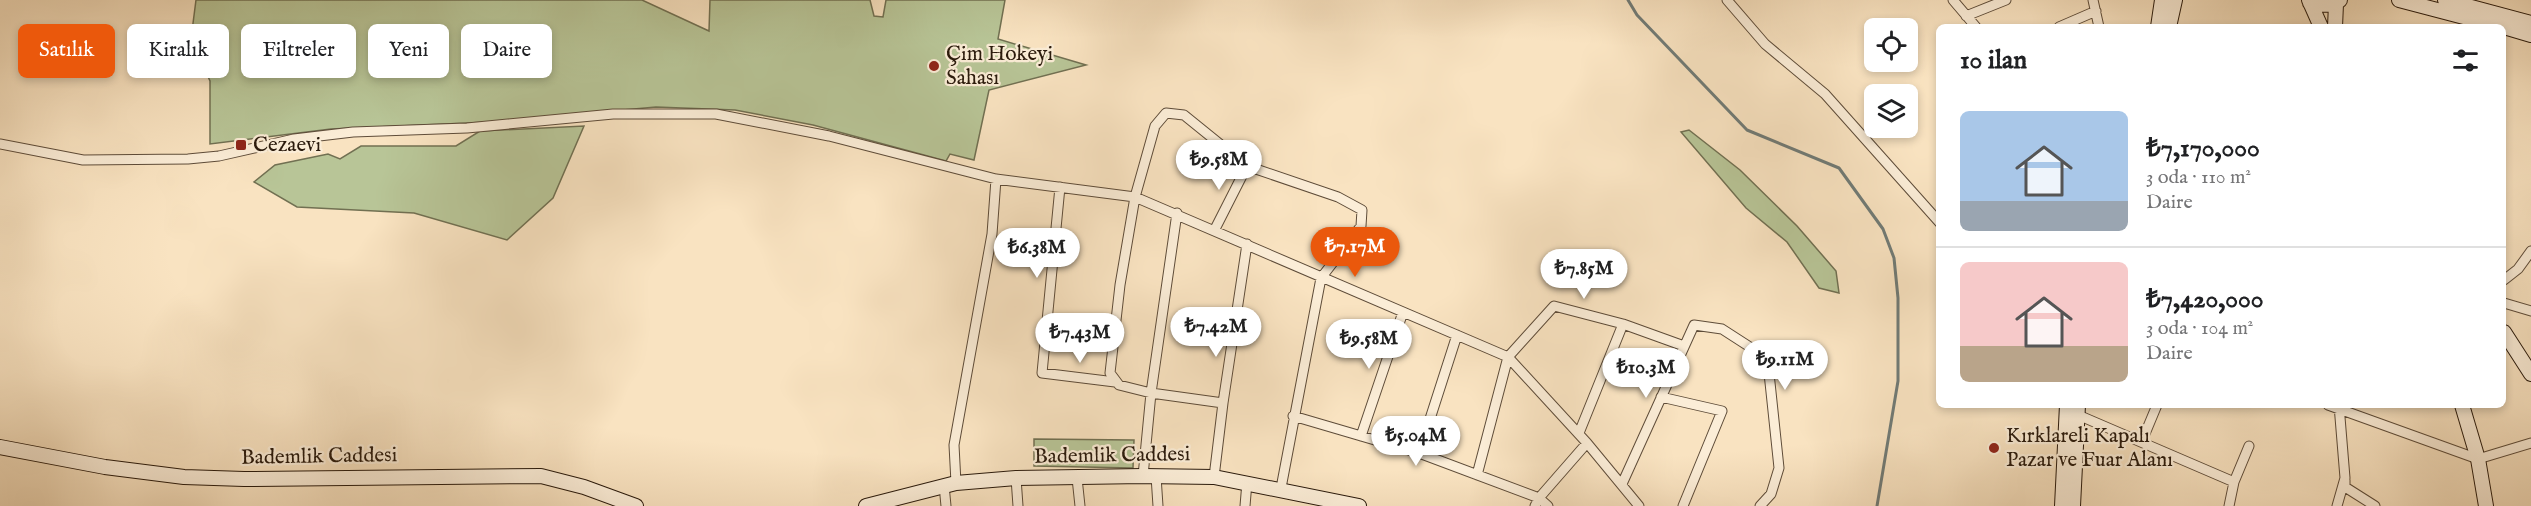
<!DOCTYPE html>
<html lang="tr">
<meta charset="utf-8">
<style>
:root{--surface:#fff;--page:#f6f6f6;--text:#202124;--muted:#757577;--line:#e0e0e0;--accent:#ea580c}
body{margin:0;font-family:"IM FELL English",serif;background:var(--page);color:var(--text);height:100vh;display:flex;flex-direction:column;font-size:22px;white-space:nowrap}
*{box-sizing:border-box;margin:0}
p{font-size:20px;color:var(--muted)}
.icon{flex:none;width:33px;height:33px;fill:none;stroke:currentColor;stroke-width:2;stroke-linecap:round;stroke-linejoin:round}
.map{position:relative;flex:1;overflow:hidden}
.side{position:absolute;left:1936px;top:24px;width:570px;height:384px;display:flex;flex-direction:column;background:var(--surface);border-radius:9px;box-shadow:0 3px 9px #0003}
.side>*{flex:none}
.guide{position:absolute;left:18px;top:24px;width:570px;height:54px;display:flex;gap:12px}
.controls{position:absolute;left:1864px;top:18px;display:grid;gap:12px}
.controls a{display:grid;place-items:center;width:54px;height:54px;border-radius:9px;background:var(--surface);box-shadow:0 3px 9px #0003;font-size:30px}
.price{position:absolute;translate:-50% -51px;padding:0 14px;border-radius:21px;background:#fff;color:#222;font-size:20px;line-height:39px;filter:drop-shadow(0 2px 3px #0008)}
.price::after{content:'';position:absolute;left:50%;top:36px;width:18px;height:14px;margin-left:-9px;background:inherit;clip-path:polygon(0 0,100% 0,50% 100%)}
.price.active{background:var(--accent);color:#fff}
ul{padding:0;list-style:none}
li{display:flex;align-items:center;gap:18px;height:150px;padding:0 24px}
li+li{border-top:2px solid var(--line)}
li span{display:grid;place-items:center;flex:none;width:168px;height:120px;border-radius:9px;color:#555}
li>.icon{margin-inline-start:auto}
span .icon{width:72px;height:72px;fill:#fffc;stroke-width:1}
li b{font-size:26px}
h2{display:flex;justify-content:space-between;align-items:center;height:72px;padding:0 24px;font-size:26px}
.chip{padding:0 21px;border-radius:9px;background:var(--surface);box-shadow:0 3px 9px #0003;font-size:21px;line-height:54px}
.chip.active{background:var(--accent);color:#fff}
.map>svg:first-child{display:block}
.green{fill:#b8c597;stroke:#717052;stroke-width:1.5}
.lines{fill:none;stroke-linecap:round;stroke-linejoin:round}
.stream{stroke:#717b76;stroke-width:3}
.street-casing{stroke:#5e4c39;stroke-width:11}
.secondary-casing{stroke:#2a1a0c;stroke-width:16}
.street{stroke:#fbedd7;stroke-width:9}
.secondary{stroke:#fbedd7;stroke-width:14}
.poi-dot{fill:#8f2418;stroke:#fbedd7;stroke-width:2}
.labels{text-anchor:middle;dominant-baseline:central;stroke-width:4.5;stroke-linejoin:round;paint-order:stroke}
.poi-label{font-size:21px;fill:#2a1a0c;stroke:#fbedd7;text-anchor:start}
.street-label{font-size:21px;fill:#2a1a0c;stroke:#fbedd7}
</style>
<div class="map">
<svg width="2531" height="506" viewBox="0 0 2531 506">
<rect width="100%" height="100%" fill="#f9e3c1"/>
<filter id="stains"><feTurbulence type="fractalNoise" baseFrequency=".00333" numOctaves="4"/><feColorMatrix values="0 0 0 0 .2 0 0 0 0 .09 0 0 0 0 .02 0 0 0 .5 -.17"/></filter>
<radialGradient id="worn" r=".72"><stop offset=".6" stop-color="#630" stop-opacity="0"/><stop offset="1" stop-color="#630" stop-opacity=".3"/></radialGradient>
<!-- green -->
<path class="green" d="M196,0H642L709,31L710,0H870L874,16L883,17L886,0H1005L998,39L1086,65L989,90L974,160L950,154L946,161L813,125L735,110L656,107L490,122L331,129L210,144V81L191,39Z
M584,126L553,198L507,240L414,213L297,207L254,182L275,165L328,154L340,159L361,146H456L480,131Z
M1689,130L1740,170L1797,226L1836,271L1839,293L1819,288L1787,242L1746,208L1681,132Z
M1034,439L1134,440L1133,468L1034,466Z"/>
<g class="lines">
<!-- stream -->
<path class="stream" d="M1628,0L1637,15L1747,130L1839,168L1883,229L1894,258L1898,298V381L1877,506"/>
<!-- street casing -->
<g class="street-casing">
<path id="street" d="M1727,0L1765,44L1825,94L1940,223
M1953,0L1976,27
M2093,0L2099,27
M1966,16L2006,0
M2059,27L2096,11
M0,144L83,160L188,159L219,156L294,139L353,132L467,128L613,114H716L829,136L996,179L1135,197L1508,357L1587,443L1639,506
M1060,187L1042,373L1115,382
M1215,229L1247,166
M2504,280L2518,269L2531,251
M2504,303L2531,311
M1661,397L1722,411L1683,506
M1223,403L1151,393L1119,385L1110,373L1120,285L1135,197L1155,126L1166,113L1184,115L1247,166L1338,197L1362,210L1361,226L1321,278L1281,488
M2328,405L2478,459L2531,443
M2078,415L2234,482
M1293,416L1419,453L1539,498L1548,506
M1579,433L1623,324
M1361,436L1403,312
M2142,441L2157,405
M1419,453L1457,335
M1477,475L1508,357L1554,306L1623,324L1684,346
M1143,476L1151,393L1177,213
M1156,476L1158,506
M1214,477L1223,403L1247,244
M1016,478L1018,506
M1077,478L1080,506
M2345,480V487L2375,506
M956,483L954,445L992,234L996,179
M1622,484L1694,325L1722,329L1753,349L1769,373L1779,468L1771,494L1760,506
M944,485L946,506
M1245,506L1247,482
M1535,506L1539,498L1587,443
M2229,506L2234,482L2249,446
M2337,506L2345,478L2339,405"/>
</g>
<!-- secondary casing -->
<g class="secondary-casing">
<path id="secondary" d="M2309,0L2321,27
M2399,0L2502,27
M2445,0L2531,23
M2310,3C2320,4 2332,8 2340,0
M2158,27L2162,0
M2169,27L2175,0
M2335,27L2336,4
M2504,27L2531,35
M2504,332L2531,374
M2462,405L2478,459L2486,506
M0,447L105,467L184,477L244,479L541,476L584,487L636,506
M866,506L956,483L1016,478L1143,476L1214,477L1359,506
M2062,506L2067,405
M2073,506L2078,405"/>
</g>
<!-- street -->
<use href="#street" class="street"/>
<!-- secondary -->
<use href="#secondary" class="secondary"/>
</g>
<!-- markers -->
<g class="poi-dot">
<circle cx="934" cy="66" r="6"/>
<rect x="235" y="139" width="12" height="12" rx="3"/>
<circle cx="1994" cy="448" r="6"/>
</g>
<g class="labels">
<!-- poi labels -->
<g class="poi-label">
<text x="946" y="54">Çim Hokeyi<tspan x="946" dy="24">Sahası</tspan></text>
<text x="253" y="145">Cezaevi</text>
<text x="2006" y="436">Kırklareli Kapalı<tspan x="2006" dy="24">Pazar ve Fuar Alanı</tspan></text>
</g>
<!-- street labels -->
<g class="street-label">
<text transform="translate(1112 456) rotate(-1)">Bademlik Caddesi</text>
<text transform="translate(319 457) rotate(-1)">Bademlik Caddesi</text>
</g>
</g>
<rect width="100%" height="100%" filter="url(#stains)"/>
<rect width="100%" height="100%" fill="url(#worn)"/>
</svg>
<div class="controls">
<a><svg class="icon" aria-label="locate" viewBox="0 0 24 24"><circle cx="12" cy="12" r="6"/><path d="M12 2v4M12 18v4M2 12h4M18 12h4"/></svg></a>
<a><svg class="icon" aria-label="layers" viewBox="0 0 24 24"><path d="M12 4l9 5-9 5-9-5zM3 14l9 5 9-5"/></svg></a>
</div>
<b class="price" style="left:1219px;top:191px">₺9.58M</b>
<b class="price active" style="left:1355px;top:278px">₺7.17M</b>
<b class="price" style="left:1037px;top:279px">₺6.38M</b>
<b class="price" style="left:1584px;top:300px">₺7.85M</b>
<b class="price" style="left:1216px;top:358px">₺7.42M</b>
<b class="price" style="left:1080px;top:364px">₺7.43M</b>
<b class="price" style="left:1369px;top:370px">₺9.58M</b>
<b class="price" style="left:1785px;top:391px">₺9.11M</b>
<b class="price" style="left:1646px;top:399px">₺10.3M</b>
<b class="price" style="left:1416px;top:467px">₺5.04M</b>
<div class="guide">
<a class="chip active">Satılık</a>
<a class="chip">Kiralık</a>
<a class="chip">Filtreler</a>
<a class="chip">Yeni</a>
<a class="chip">Daire</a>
</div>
<section class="side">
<h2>10 ilan<svg class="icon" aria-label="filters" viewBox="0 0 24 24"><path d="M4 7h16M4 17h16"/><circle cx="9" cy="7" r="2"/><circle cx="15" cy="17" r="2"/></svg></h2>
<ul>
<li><span style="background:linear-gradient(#a9c7e8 75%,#9aa5b1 0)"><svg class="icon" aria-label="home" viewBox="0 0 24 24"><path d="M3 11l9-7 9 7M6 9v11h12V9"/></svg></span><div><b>₺7,170,000</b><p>3 oda · 110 m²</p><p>Daire</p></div></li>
<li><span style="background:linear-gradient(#f6c9c9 70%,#b9a48a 0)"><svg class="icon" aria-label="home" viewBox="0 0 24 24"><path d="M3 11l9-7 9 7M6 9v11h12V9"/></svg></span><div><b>₺7,420,000</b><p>3 oda · 104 m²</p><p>Daire</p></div></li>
</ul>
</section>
</div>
